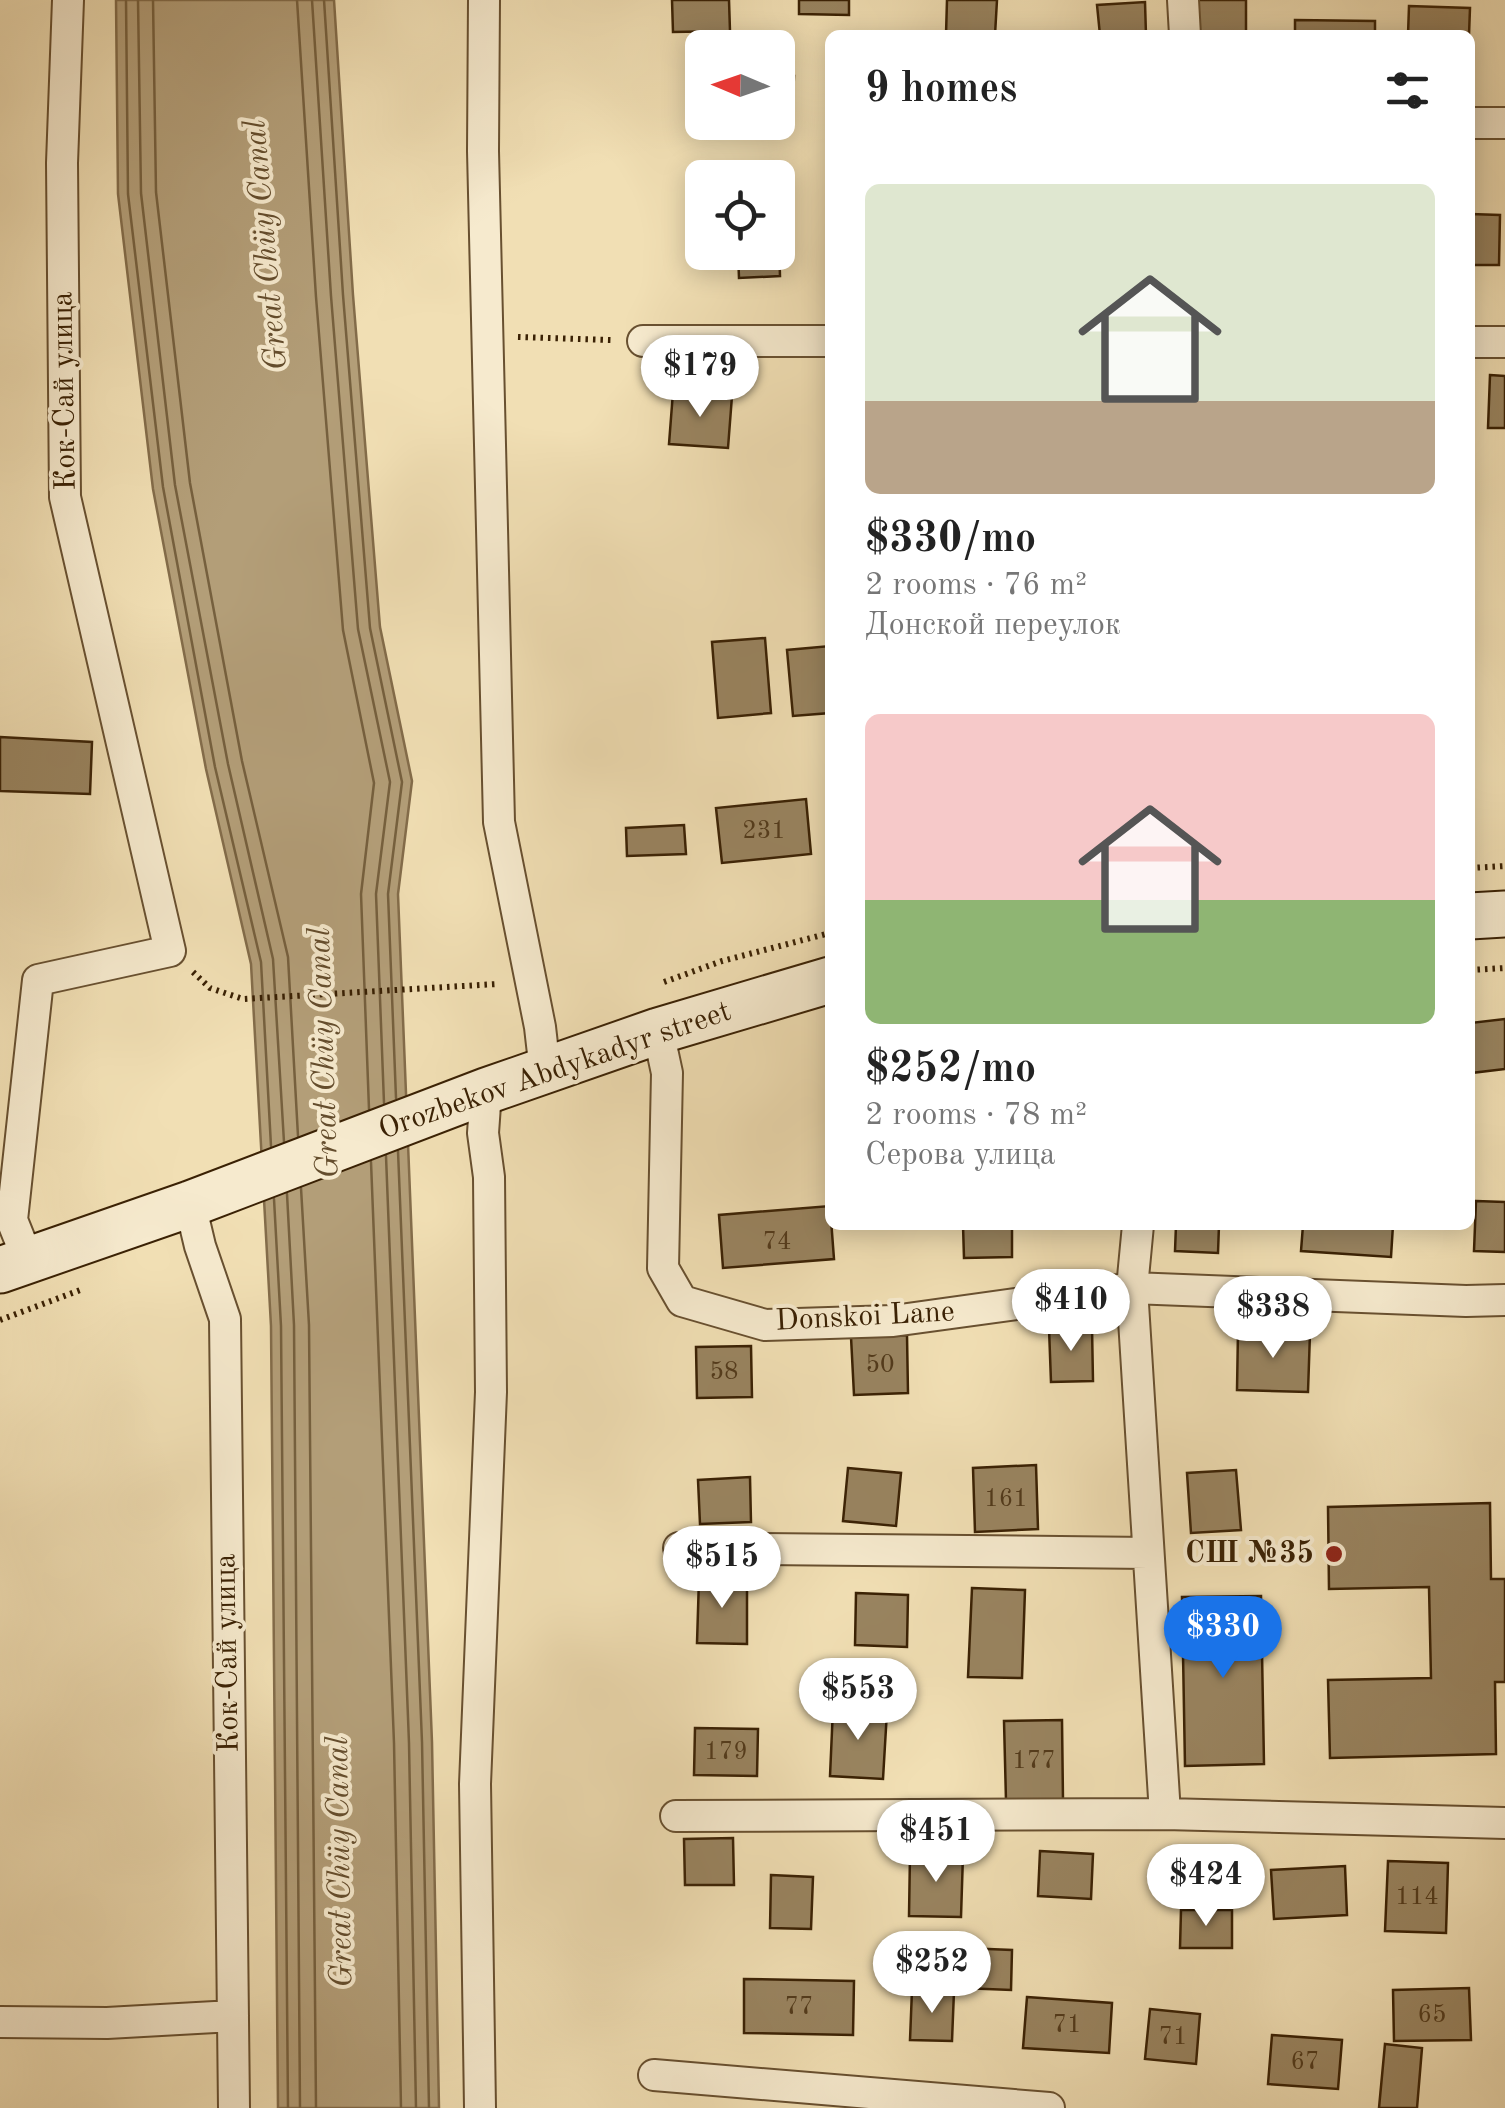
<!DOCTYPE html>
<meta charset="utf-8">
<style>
:root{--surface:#fff;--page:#f2f2f2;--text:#222;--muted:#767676;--accent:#1a73e8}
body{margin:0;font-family:"Old Standard TT",serif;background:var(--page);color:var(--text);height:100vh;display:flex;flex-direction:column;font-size:38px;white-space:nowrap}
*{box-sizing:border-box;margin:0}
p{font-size:32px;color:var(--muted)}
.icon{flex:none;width:55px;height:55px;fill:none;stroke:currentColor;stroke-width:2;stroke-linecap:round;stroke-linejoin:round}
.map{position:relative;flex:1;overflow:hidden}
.details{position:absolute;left:825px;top:30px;width:650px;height:1200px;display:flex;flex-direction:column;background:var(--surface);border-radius:15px;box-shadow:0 5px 25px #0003}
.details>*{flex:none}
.needle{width:65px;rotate:272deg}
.fabs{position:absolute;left:685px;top:30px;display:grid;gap:20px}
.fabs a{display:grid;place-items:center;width:110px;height:110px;border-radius:15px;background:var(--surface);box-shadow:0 5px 25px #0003;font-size:50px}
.price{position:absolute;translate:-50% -85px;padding:0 22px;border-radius:35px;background:#fff;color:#222;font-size:32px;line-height:65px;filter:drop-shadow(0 2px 5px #0008)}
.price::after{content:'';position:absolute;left:50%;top:60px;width:30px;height:22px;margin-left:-15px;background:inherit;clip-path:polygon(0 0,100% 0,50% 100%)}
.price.selected{background:var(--accent);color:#fff}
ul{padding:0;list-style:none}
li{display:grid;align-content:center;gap:20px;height:530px;padding:0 40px}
li span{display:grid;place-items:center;height:310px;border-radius:15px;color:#555}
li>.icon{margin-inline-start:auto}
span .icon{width:180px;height:180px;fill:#fffc;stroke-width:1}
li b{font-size:42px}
h2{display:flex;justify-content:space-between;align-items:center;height:120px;padding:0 40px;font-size:42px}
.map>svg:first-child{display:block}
.water{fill:#b39e78;stroke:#836c4a;stroke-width:2.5}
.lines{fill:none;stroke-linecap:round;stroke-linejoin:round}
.shore{stroke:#76603e;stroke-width:2.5}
.building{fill:#998460;stroke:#3a2104;stroke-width:2.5}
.street-casing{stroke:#685030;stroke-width:34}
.secondary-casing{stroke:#3a2104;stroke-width:49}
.path{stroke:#3a2104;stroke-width:6;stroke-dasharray:2.5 5;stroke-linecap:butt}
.street{stroke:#f6eace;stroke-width:30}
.secondary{stroke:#f6eace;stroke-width:45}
.poi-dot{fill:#8f2418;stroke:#f6eace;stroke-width:4}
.labels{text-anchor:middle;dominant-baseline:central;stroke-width:8;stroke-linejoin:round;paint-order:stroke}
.number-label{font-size:25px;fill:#523a1b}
.street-label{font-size:30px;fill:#3a2104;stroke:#f6eace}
.poi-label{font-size:30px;font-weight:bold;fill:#3a2104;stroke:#f6eace;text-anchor:end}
.water-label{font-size:32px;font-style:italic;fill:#644d2d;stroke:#f6eace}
</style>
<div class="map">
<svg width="1505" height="2108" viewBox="0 0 1505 2108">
<rect width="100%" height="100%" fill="#f1dfb4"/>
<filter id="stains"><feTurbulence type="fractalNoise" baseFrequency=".002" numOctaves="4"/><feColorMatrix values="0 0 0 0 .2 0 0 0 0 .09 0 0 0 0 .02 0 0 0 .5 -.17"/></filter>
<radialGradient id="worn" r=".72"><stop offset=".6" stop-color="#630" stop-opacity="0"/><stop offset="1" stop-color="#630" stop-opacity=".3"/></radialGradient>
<!-- water -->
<path class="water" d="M116,0H334L353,295L380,627L412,781L398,894L432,1742L439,2108H278L271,1326L251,964L206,769L153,489L118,194Z"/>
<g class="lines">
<!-- shore -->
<path class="shore" d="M126,0L128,194L163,487L215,767L261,962L271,1146
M138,0L141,193L175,485L228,764L273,959L284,1142
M153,0L156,192L190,483L242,761L288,957L298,1136
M297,0L316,297L343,630L374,783L361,894L369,1109
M312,0L331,296L358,629L390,782L376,894L384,1103
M324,0L343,295L370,628L402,782L388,894L396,1098
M398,1151L422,1742L429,2108
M386,1156L409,1743L416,2108
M371,1162L394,1743L401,2108
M301,1188L309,1325L316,2108
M287,1194L294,1325L300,2108
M274,1199L281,1326L288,2108"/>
</g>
<!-- building -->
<path class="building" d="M672,0H729L730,31L673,32Z
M799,0H849V15L799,14Z
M947,0H997L995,35H946Z
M1194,0H1246V35H1194Z
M1145,2L1146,35H1100L1097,5Z
M1409,6L1470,8L1469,35H1408Z
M1295,20L1375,21V35H1295Z
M778,76H794L792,124L737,123L778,122Z
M778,211L780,276L739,278L738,252H778Z
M1470,214L1500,215L1499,265H1470Z
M1490,375L1505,376V428H1488Z
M673,392L732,396L728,448L669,444Z
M765,638L771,713L718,718L712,642Z
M830,646V713L793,716L787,650Z
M0,737L92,742L90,794L0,791Z
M806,799L811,854L722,863L716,808Z
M684,825L686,854L627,856L626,828Z
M1505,1019V1069L1471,1073L1470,1023Z
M1476,1201L1505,1202V1252L1474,1251Z
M830,1206L834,1259L723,1268L719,1215Z
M963,1225H1012V1257L964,1258Z
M1176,1225H1219L1218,1253L1175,1251Z
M1303,1225H1393L1391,1257L1301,1251Z
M1092,1327L1093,1381L1051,1382L1049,1328Z
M1238,1331L1310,1333L1308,1392L1237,1390Z
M907,1335L908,1393L854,1395L851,1337Z
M751,1346L752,1397L697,1398L696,1347Z
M1036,1465L1038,1529L975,1532L973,1468Z
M848,1468L901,1473L896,1526L843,1521Z
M1236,1470L1241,1530L1191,1533L1187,1473Z
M750,1477L751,1522L700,1524L698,1480Z
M1490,1503L1491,1579H1505V1682H1495L1496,1754L1330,1758L1328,1680L1431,1678L1429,1587L1329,1589L1328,1507Z
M699,1578L747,1580V1644L697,1643Z
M972,1588L1025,1590L1022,1678L968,1677Z
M856,1593L908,1595L907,1647L855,1645Z
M1261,1596L1264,1764L1185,1766L1182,1597Z
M833,1708L887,1711L883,1779L830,1776Z
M1062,1720L1063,1800L1006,1801L1004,1721Z
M695,1728L758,1729L757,1776L694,1775Z
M733,1838L734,1885H685L684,1839Z
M1040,1851L1093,1854L1091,1899L1038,1896Z
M910,1854L963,1855L961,1917L909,1916Z
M1388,1861L1448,1863L1446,1933L1385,1931Z
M1345,1866L1347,1915L1274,1919L1271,1870Z
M771,1875L813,1877L811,1929L770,1928Z
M1181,1910H1232V1948H1180Z
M963,1948L1012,1950L1011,1990L962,1988Z
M744,1979L854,1981L853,2035L744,2033Z
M1469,1988L1471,2040L1394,2041L1393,1990Z
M912,1990L954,1991L952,2041L910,2040Z
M1027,1997L1112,2003L1109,2053L1023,2048Z
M1150,2009L1200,2014L1196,2064L1145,2059Z
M1272,2035L1342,2040L1338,2089L1268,2084Z
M1385,2044L1422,2048L1417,2108H1379Z"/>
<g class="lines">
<!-- street casing -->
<g class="street-casing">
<path id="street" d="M484,0L483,151L499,822L540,1027L545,1071
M1183,0L1185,35
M1470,123H1505
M643,341H830
M1470,342H1505
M658,1031L667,1073L663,1268L682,1301L765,1325L893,1321L1132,1288L1466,1301L1505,1300
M190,1204L200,1246L225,1319L234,2108
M1138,1225L1132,1288L1165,1814
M28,1260L12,1220L38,980L170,951L65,497L62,163L68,0
M679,1548L1148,1553
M676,1816L1165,1814L1505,1823
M0,2022L107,2023L233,2016
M654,2075L1049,2108
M480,2108L475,1784L491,1392L489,1177L483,1133L486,1091"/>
</g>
<!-- secondary casing -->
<g class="secondary-casing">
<path id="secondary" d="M1470,916L1505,914
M0,1270L190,1204L486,1091L658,1031L830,980"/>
</g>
<!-- path -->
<path class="path" d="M518,337L611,340
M1470,868L1505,866
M1470,970L1505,968
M193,972L210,988L243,999L497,984
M664,982L722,961L830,933
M0,1320L83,1289"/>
<!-- street -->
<use href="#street" class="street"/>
<!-- secondary -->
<use href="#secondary" class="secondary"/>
</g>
<!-- markers -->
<circle class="poi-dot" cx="1334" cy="1554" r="10"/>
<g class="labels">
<!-- number labels -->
<g class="number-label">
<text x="764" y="831">231</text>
<text x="777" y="1242">74</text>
<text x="880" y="1365">50</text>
<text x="724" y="1372">58</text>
<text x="1006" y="1499">161</text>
<text x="726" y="1752">179</text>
<text x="1034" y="1761">177</text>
<text x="1417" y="1897">114</text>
<text x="799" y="2007">77</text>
<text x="1432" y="2015">65</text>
<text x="1067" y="2025">71</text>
<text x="1173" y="2037">71</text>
<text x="1305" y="2062">67</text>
</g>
<!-- street labels -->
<g class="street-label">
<text transform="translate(65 391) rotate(-91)">Кок-Сай улица</text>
<text transform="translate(555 1071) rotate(-19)">Orozbekov Abdykadyr street</text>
<text transform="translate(865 1317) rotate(-3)">Donskoi Lane</text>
<text transform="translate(228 1653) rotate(-91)">Кок-Сай улица</text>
</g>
<!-- poi labels -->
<g class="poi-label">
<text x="1314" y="1554">СШ №35</text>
</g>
<!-- water labels -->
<g class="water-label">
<text transform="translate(267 245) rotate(-95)">Great Chüy Canal</text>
<text transform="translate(325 1053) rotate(-92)">Great Chüy Canal</text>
<text transform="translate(341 1862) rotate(-91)">Great Chüy Canal</text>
</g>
</g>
<rect width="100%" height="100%" filter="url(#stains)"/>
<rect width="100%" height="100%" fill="url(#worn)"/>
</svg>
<div class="fabs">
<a><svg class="needle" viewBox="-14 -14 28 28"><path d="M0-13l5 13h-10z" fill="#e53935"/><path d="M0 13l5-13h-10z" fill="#767676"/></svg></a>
<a><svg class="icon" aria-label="locate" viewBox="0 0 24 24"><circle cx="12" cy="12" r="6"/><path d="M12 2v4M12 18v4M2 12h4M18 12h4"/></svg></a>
</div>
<b class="price" style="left:700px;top:420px">$179</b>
<b class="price" style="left:1071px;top:1354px">$410</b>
<b class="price" style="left:1273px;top:1361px">$338</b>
<b class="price" style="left:722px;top:1611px">$515</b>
<b class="price selected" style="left:1223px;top:1681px">$330</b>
<b class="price" style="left:858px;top:1743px">$553</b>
<b class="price" style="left:936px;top:1885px">$451</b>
<b class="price" style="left:1206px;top:1929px">$424</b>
<b class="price" style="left:932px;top:2016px">$252</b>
<section class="details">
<h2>9 homes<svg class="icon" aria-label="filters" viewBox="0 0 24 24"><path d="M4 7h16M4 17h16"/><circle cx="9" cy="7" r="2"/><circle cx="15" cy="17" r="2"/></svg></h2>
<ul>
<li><span style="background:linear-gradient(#dfe7d0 70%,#b9a48a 0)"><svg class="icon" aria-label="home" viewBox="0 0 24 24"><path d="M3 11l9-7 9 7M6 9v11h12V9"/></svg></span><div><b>$330/mo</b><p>2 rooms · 76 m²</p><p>Донской переулок</p></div></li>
<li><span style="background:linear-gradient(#f6c9c9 60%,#8fb573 0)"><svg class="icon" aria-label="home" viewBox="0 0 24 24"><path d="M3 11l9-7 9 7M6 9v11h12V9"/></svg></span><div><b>$252/mo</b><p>2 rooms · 78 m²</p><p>Серова улица</p></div></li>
</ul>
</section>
</div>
